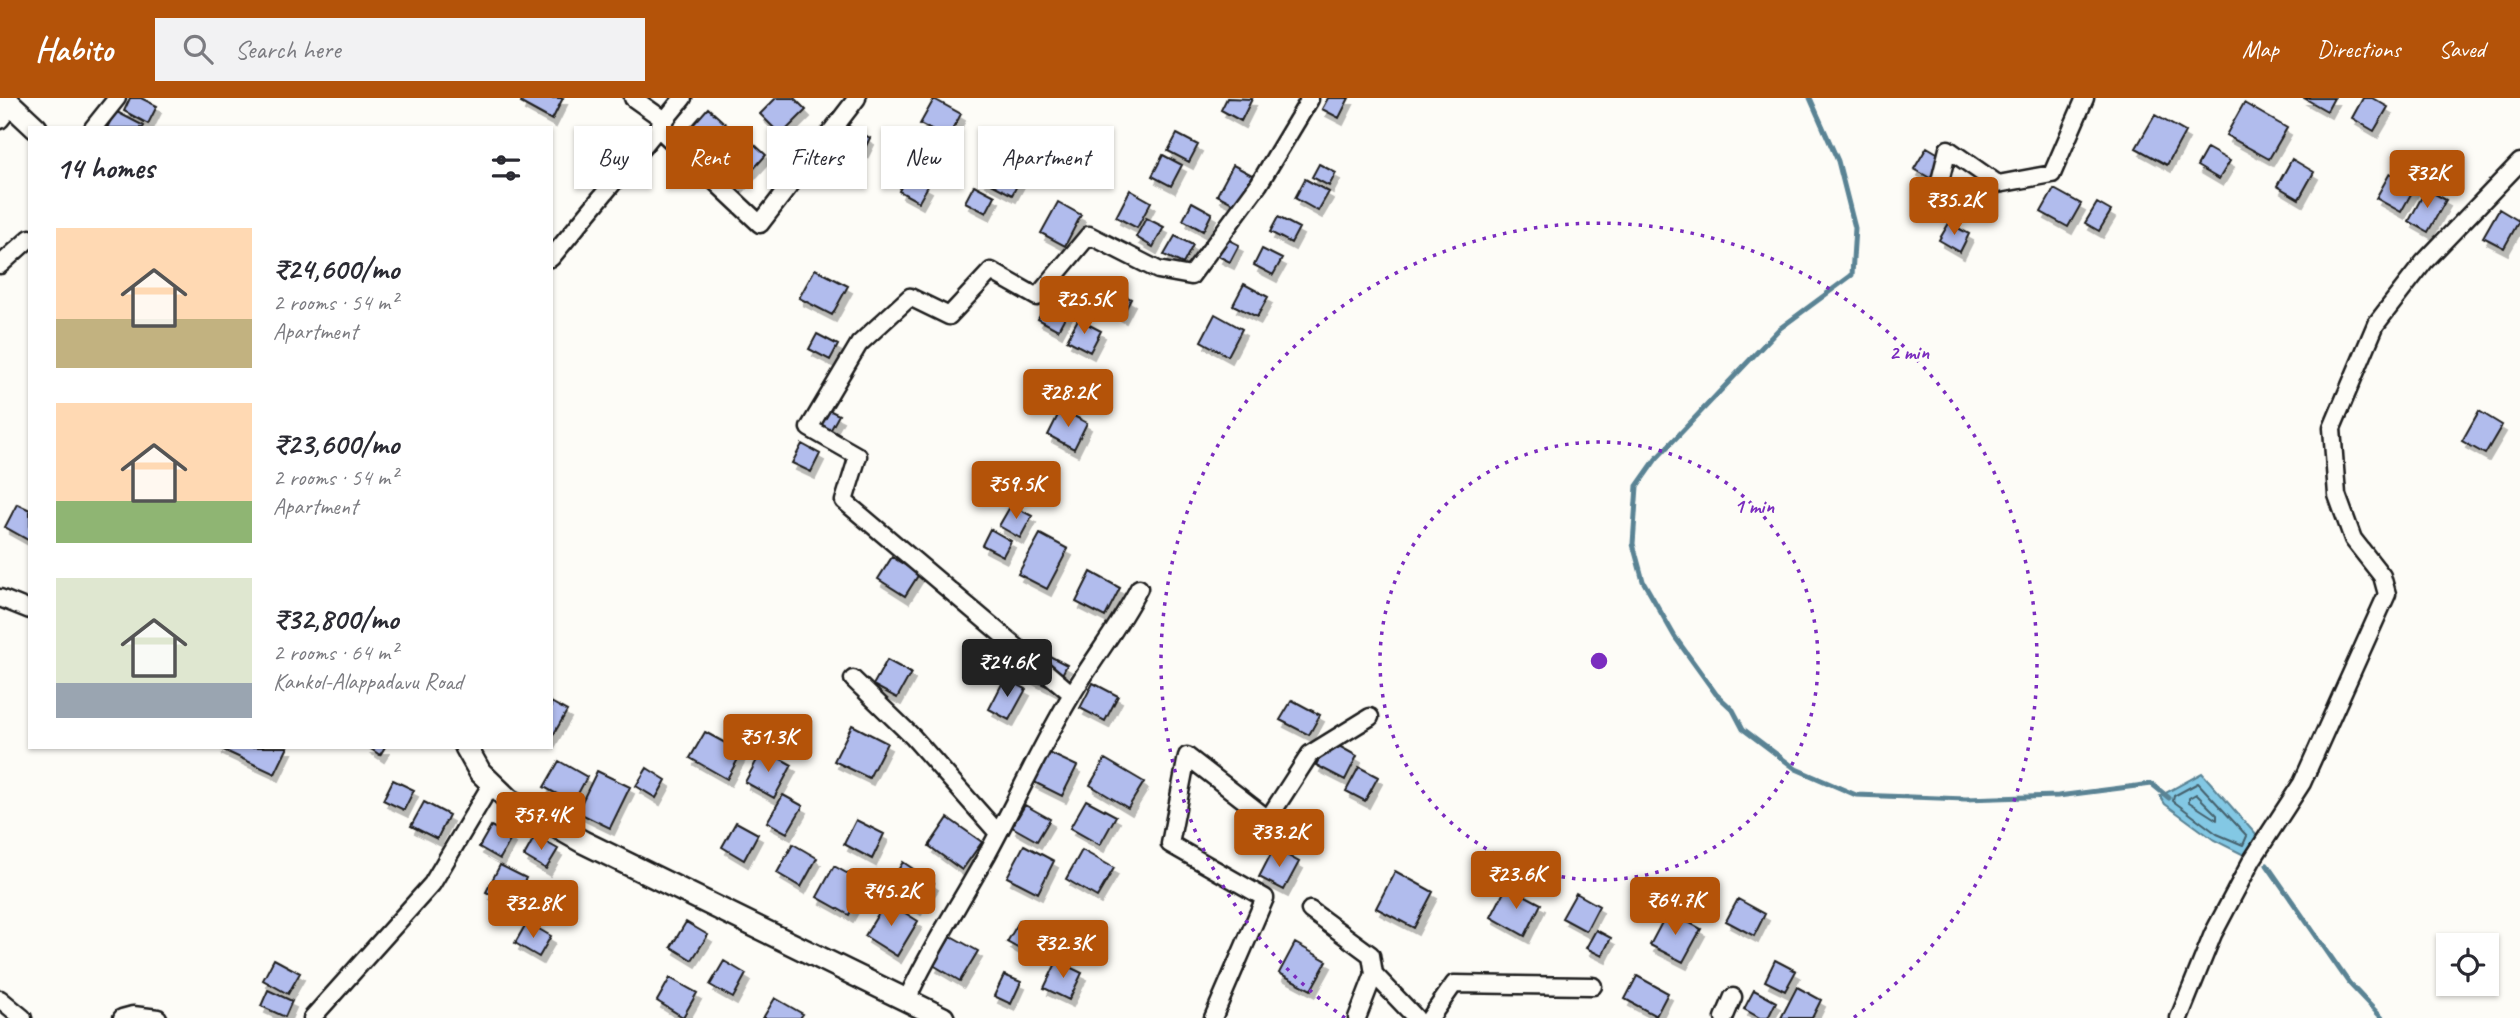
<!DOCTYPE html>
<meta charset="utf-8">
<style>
:root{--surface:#fff;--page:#f2f2f3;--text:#2b2b33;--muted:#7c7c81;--accent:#b45309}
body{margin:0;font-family:Caveat,sans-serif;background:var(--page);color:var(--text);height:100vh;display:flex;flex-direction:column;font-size:26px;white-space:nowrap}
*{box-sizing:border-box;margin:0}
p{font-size:23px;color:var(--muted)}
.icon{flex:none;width:38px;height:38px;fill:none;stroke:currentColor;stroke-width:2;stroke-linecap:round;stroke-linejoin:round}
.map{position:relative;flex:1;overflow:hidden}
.drawer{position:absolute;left:28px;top:28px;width:525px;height:623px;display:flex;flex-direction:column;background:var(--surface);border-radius:0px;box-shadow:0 2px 5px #0004}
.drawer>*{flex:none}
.banner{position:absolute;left:574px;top:28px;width:665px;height:63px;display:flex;gap:14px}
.tools{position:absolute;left:2436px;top:835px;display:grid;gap:14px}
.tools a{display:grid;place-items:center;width:63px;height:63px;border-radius:0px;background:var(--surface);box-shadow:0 2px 5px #0004;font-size:35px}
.price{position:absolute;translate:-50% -60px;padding:0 16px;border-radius:7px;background:var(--accent);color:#fff;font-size:23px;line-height:46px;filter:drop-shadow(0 2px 4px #0008)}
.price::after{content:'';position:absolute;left:50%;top:42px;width:21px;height:16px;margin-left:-10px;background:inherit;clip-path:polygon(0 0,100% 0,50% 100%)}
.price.active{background:#222;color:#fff}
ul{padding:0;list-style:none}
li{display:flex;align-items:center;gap:21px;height:175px;padding:0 28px}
li span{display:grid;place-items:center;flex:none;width:196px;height:140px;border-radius:0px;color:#555}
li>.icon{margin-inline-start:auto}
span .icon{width:84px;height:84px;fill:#fffc;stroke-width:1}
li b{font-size:30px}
h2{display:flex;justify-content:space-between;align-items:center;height:84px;padding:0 28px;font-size:30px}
.tag{padding:0 24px;border-radius:0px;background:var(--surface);box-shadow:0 2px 5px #0004;font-size:24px;line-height:63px}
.tag.active{background:var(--accent);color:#fff}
header{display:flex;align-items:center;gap:42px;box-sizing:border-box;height:98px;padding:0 35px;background:var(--accent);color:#fff}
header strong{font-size:33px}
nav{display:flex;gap:38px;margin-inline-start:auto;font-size:24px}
.search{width:490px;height:63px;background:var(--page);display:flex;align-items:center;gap:18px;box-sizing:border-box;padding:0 24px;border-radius:0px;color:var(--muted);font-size:26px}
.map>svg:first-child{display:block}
.water{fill:#83c8e4;stroke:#5a8394;stroke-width:2}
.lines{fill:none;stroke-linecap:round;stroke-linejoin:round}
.shore{stroke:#45616c;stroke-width:2}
.stream{stroke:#5a8394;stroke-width:5}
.building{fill:#b1bced;stroke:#1c1c1c;stroke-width:2;filter:url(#shadow)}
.street-casing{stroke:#1c1c1c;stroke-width:21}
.secondary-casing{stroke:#1c1c1c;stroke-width:26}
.street{stroke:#fdfcf7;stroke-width:16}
.secondary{stroke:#fdfcf7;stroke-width:21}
.ring{fill:none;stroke:#7b2cbf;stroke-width:3.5;stroke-dasharray:3.5 7}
.centre{fill:#7b2cbf;stroke:#fdfcf7;stroke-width:3.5}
.ring-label{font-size:21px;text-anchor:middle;font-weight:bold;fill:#7b2cbf;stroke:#fdfcf7;stroke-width:6;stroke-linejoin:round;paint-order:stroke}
</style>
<header>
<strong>Habito</strong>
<div class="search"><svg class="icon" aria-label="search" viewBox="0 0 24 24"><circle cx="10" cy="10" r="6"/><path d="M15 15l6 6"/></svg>Search here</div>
<nav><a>Map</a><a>Directions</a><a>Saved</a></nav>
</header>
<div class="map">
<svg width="2520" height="920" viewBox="0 0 2520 920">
<defs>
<filter id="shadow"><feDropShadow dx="4" dy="7" stdDeviation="0" flood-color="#0004"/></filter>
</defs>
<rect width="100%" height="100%" fill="#fdfcf7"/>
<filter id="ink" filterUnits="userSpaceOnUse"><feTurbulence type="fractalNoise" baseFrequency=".0143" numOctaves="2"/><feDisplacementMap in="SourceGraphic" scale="14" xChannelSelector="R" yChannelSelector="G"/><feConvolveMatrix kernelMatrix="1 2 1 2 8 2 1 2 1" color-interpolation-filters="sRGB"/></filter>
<g filter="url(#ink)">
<!-- water -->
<path class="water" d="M2202,675L2258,739L2244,757L2214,742L2165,706L2160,698Z"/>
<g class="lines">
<!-- shore -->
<path class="shore" d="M2198,685L2247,738L2243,747L2217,736L2173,703L2174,698Z
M2196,696L2217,717V722L2189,704V700Z"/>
<!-- stream -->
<path class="stream" d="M1810,0L1838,63L1855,130L1852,177L1779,231L1656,361L1637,388L1633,446L1643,483L1675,539L1716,596L1733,612L1743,631L1796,671L1856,697L1966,701L2058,698L2152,686L2169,700
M2267,767L2349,885L2382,920"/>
</g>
<!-- building -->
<path class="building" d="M130,0H141L157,8L148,26L124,13Z
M523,0H563L552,22L521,5Z
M776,0H794L806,12L781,37L760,16Z
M1227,0L1252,1L1241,23L1221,12Z
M1328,0H1349L1339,20L1322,11Z
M2304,0H2334L2327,13Z
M2363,0H2372L2388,9L2374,33L2352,20Z
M934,1L961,16L948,41L920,26Z
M2244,5L2287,30L2269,61L2226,37Z
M708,10L729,29L705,56L684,37Z
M115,13L144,28L143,30H107Z
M2155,17L2185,34L2167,67L2136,50Z
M845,26L870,40L857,66L831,52Z
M742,35L766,57L738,88L714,66Z
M1177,36L1198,47L1189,64L1168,53Z
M1927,49L1949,62L1937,84L1914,71Z
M2207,50L2230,63L2219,81L2197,68Z
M996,55L1026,71L1012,97L982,81Z
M1163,57L1182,67L1171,88L1152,78Z
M2292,61L2314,74L2299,101L2277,88Z
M1319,66L1336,75L1329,88L1312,79Z
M1233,67L1252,77L1236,107L1217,97Z
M2390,75L2415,89L2401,114L2376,100Z
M907,77L928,88L919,104L899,93Z
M1305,81L1329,94L1318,113L1295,100Z
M974,87L995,98L986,115L965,104Z
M2054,91L2081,106L2068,129L2041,114Z
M2426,91L2446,102L2428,134L2409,123Z
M1130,92L1151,104L1137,130L1116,119Z
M1058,104L1081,117L1065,148L1041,135Z
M1192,104L1212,115L1203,133L1183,122Z
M2097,105L2111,113L2099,133L2085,125Z
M2499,111L2519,123L2504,150L2483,139Z
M1278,119L1299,130L1291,145L1270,134Z
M1146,120L1164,129L1153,149L1136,139Z
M1949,125L1969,136L1960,154L1939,142Z
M1175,138L1193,147L1183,166L1164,157Z
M1227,141L1239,147L1230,164L1218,158Z
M1262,151L1282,161L1273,177L1254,167Z
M815,171L848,188L832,217L799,200Z
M1244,186L1268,199L1257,219L1233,207Z
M1108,189L1131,201L1122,218L1099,206Z
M1051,197L1071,208L1058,232L1038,221Z
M1215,216L1242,231L1228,258L1201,243Z
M1078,221L1101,233L1090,254L1067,242Z
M817,236L838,247L830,262L809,251Z
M817,306L839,317L825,342L804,330Z
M1061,311L1087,325L1074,351L1048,337Z
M2479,313L2502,327L2485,356L2462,343Z
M802,346L820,356L811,374L792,365Z
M17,406L30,412V443L5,429Z
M1011,407L1032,418L1020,440L999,428Z
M990,431L1011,443L1003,458L982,447Z
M1040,436L1068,451L1047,491L1018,476Z
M892,459L919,476L905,498L878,481Z
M1091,474L1120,490L1105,519L1076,504Z
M1036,551L1067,567L1054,592L1023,576Z
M887,562L911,575L897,600L873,587Z
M1005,580L1026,591L1009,622L989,611Z
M1093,585L1118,598L1105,623L1080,610Z
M1292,602L1320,617L1309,637L1280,622Z
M551,604L567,613L551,641Z
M852,627L887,645L869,680L834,663Z
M705,634L742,654L727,681L690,660Z
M1328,642L1357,658L1345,682L1316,667Z
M217,649H288L275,676Z
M368,649H385L380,657Z
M763,651L792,667L774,700L745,684Z
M1047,654L1077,668L1062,698L1032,683Z
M1105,661L1144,684L1128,710L1090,687Z
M559,663L587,679L573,705L544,689Z
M1359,669L1378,679L1365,703L1346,693Z
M647,670L666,682L656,700L636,688Z
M597,673L630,689L610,730L577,714Z
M393,682L414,692L404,712L383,702Z
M783,697L803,708L787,735L767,724Z
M1086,702L1116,718L1100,747L1070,730Z
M424,704L449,717L437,741L411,728Z
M1025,707L1050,721L1037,743L1012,729Z
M948,720L982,744L962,772L929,748Z
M856,722L884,736L872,761L844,746Z
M736,724L758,736L744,762L722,749Z
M491,728L512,739L500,761L479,749Z
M535,738L558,751L546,771L524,758Z
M793,746L817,760L801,789L777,775Z
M1024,747L1054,763L1038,795L1007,779Z
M1274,750L1299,764L1284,792L1259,779Z
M1082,752L1114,770L1097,799L1066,781Z
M903,764L934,785L917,810L887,790Z
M500,767L526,780L512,807L486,794Z
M834,768L866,786L849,817L817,799Z
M1395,773L1433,794L1414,830L1376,810Z
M1507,788L1541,806L1525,838L1491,819Z
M1576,795L1599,808L1586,833L1562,820Z
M1738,801L1765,816L1754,838L1726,823Z
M886,803L918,823L897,858L865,838Z
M1668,813L1701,831L1683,864L1650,847Z
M1020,822L1037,832L1025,854L1007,844Z
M527,824L551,838L539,859L515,845Z
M686,824L708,837L692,862L671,849Z
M1596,832L1611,840L1602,858L1586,850Z
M951,838L978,853L960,883L933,867Z
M1295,845L1327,863L1311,892L1279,875Z
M274,861L300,875L288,896L263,882Z
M1775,862L1796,873L1785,893L1765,883Z
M724,863L746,876L733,900L710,887Z
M1057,863L1082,875L1069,902L1044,890Z
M1004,877L1021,884L1011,906L994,898Z
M1637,878L1668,895L1656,918L1625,901Z
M670,880L697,895L683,919L657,903Z
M1797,889L1821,902L1812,920H1781Z
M268,892L292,903L285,919L261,908Z
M1754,892L1776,904L1768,920H1760L1744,911Z
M775,900L803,916L800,920H763Z"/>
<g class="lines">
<!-- street casing -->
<g class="street-casing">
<path id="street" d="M633,0L664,22
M0,22L12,7
M93,30L117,0
M658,30L760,126L857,0
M1935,103L1948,51L1998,86L2052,76L2085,0
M551,160L683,0
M0,167L30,140
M0,500L30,512
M853,581L913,639L998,735
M1072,596L844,403L858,358L809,330L859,246L910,199L949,218L991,173L1037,199L1089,137L1158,172L1191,178L1259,86L1310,1L1308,0
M1310,812L1371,857L1374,876L1357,920
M1374,876L1416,920
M0,901L23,920
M907,901C929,852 958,809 984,762C1014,708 1039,651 1071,598C1093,561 1119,529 1139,490
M122,920L133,917L158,920
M312,920L432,786L492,685
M1213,920L1265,800L1170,746L1187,658L1268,721L1310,656L1370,619
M1430,920L1454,886L1593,888
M1724,920L1733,899
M2179,920L2213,836L2252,762L2302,685L2387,496L2382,478L2353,441L2337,397L2332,330L2376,226L2424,164L2520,64"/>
</g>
<!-- secondary casing -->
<g class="secondary-casing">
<path id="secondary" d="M4,0L36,30
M466,649L480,674L509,702L583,744L943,920"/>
</g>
<!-- street -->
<use href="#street" class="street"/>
<!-- secondary -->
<use href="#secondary" class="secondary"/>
</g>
</g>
<!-- distance rings -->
<g class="ring">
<circle cx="1599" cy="563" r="219"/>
<path d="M1345 920A438 438 0 1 1 1853 920"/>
</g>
<circle cx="1599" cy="563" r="10" class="centre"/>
<g class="ring-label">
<text x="1909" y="261">2 min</text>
<text x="1754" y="415">1 min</text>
</g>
</svg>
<div class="tools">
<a><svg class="icon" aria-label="locate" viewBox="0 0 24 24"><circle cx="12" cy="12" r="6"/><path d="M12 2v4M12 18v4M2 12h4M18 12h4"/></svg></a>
</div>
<b class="price" style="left:2427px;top:112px">₹32K</b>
<b class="price" style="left:1954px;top:139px">₹35.2K</b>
<b class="price" style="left:1084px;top:238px">₹25.5K</b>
<b class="price" style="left:1068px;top:331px">₹28.2K</b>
<b class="price" style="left:1016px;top:423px">₹59.5K</b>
<b class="price active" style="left:1007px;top:601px">₹24.6K</b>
<b class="price" style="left:768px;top:676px">₹51.3K</b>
<b class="price" style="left:541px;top:754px">₹57.4K</b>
<b class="price" style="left:1279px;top:771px">₹33.2K</b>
<b class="price" style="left:1516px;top:813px">₹23.6K</b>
<b class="price" style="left:891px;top:830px">₹45.2K</b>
<b class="price" style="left:1675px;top:839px">₹64.7K</b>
<b class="price" style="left:533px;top:842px">₹32.8K</b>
<b class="price" style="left:1063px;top:882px">₹32.3K</b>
<div class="banner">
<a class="tag">Buy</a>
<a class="tag active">Rent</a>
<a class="tag">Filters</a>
<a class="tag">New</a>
<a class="tag">Apartment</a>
</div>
<section class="drawer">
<h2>14 homes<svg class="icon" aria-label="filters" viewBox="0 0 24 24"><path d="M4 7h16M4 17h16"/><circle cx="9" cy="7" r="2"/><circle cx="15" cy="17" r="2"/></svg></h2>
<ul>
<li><span style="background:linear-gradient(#ffd9b3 65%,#c2b280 0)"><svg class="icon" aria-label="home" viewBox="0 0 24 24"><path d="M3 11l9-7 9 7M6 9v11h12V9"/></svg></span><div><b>₹24,600/mo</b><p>2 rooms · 54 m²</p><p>Apartment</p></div></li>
<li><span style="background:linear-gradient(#ffd9b3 70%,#8fb573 0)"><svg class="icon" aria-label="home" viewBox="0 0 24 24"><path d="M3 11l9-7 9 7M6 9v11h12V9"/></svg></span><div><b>₹23,600/mo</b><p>2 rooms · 54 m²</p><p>Apartment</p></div></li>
<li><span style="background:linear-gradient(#dfe7d0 75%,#9aa5b1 0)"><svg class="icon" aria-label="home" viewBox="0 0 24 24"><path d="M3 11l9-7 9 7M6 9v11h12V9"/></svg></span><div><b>₹32,800/mo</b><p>2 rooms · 64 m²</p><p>Kankol-Alappadavu Road</p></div></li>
</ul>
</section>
</div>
